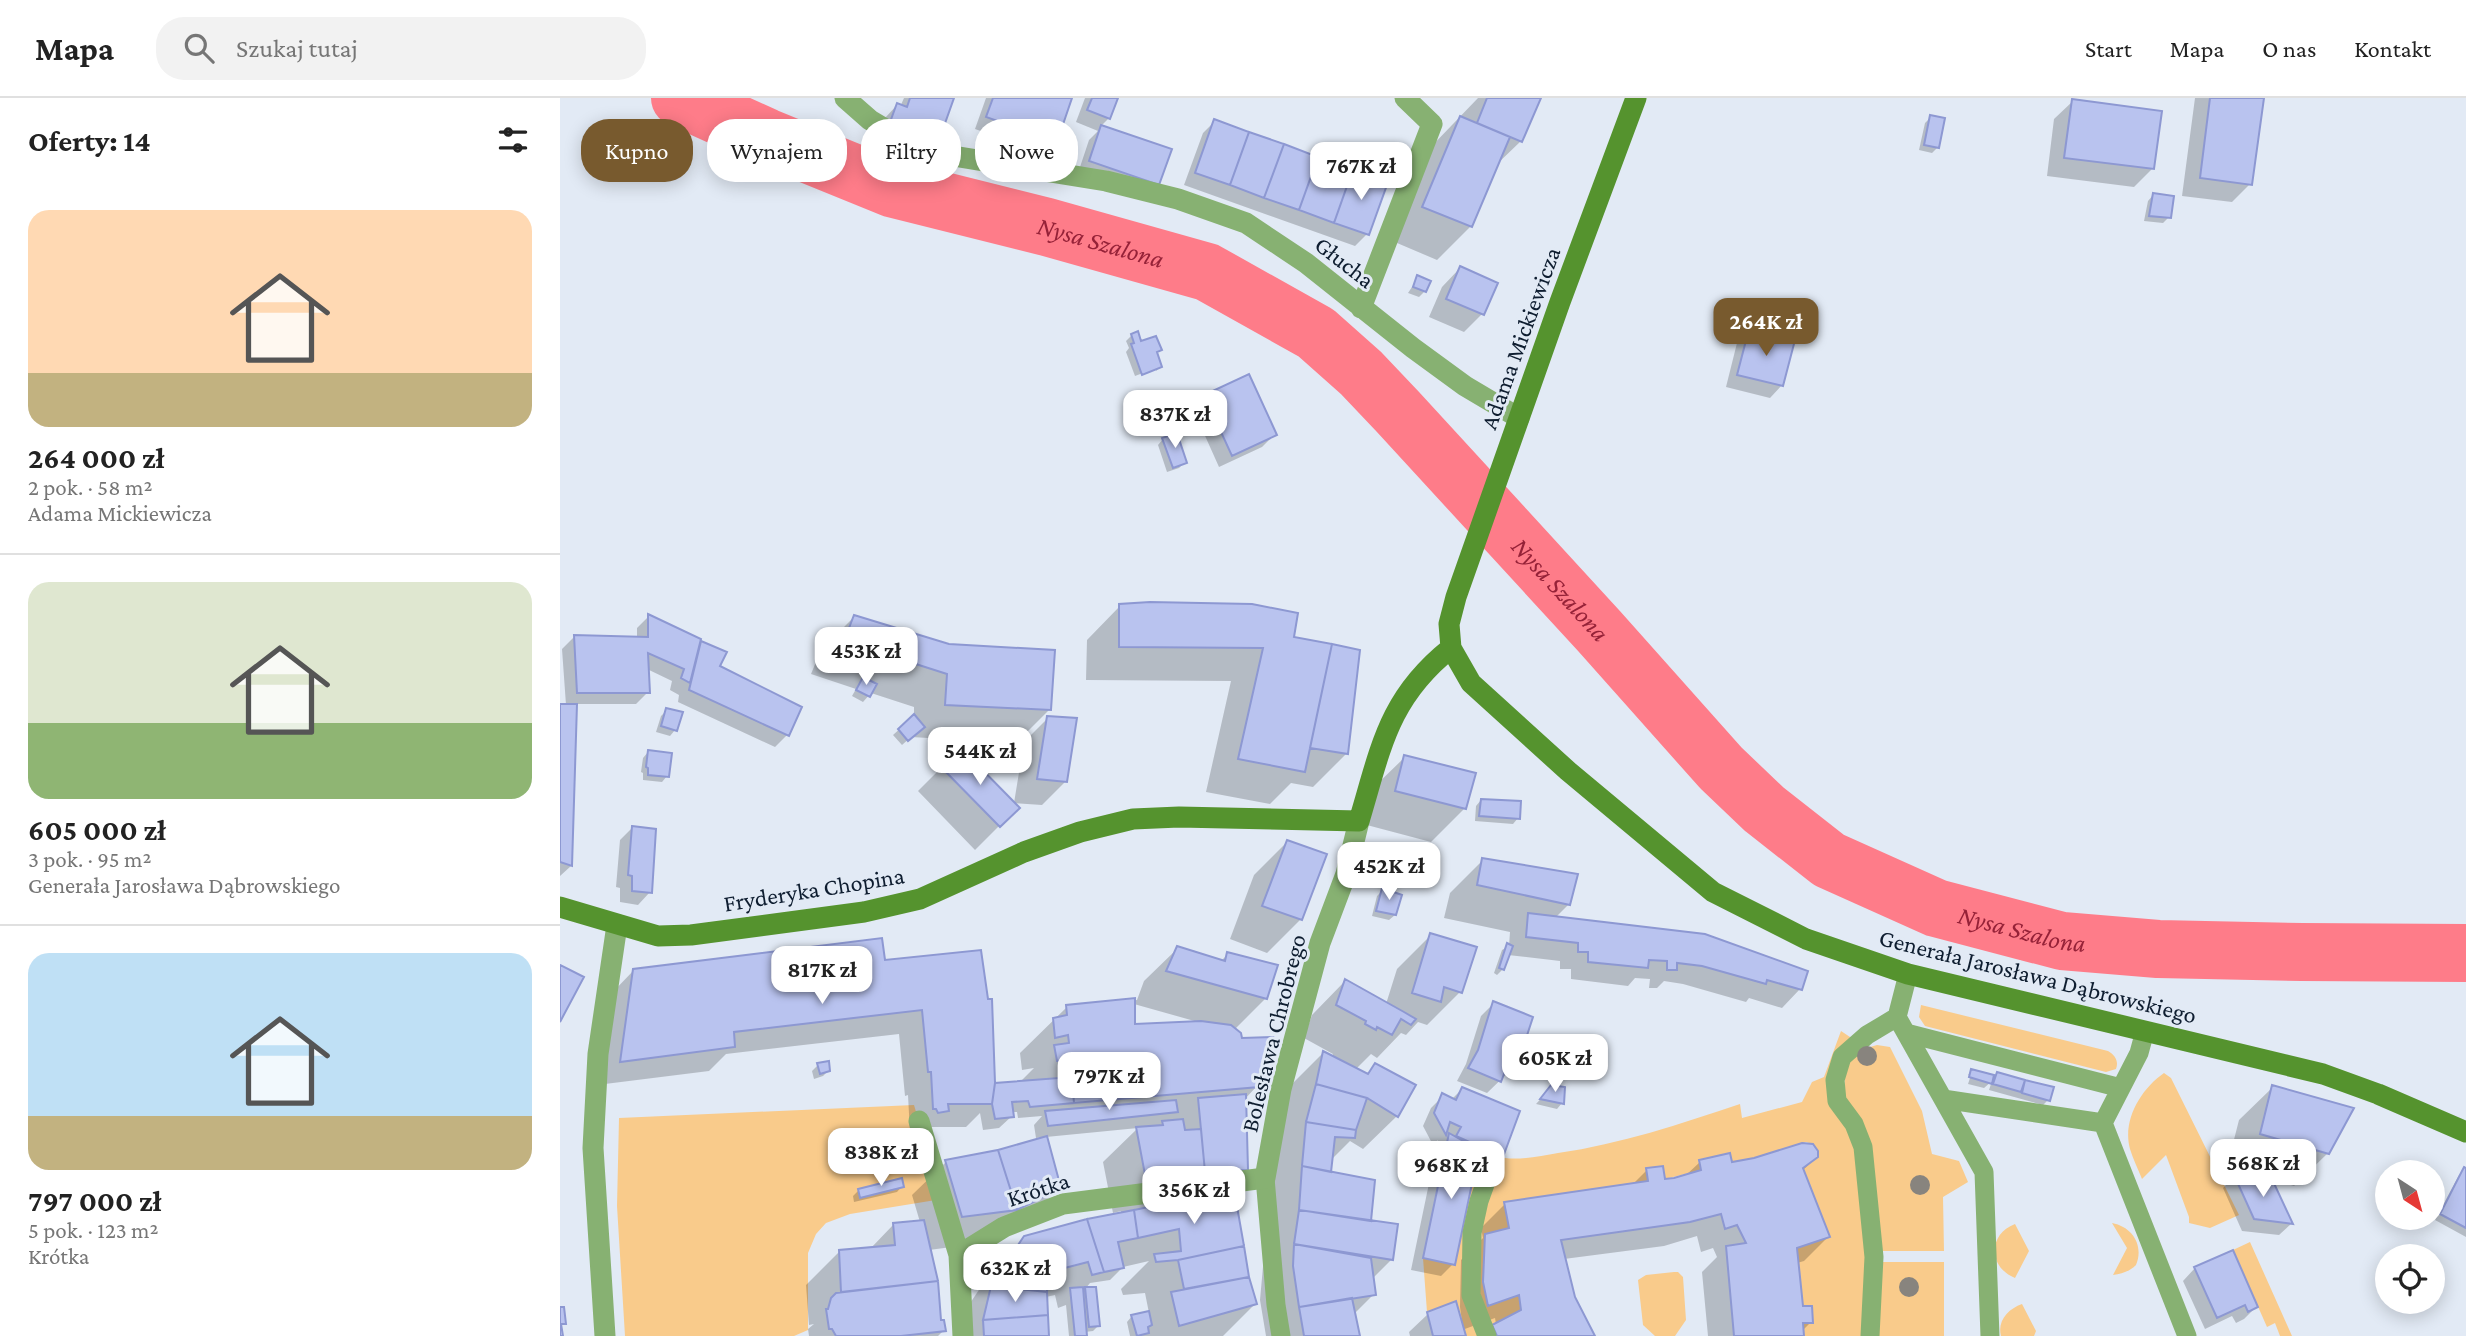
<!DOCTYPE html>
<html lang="pl">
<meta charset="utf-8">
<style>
:root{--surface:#fff;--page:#f2f2f2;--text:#222;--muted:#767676;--line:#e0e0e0;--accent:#785a2e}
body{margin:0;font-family:"Crimson Pro",serif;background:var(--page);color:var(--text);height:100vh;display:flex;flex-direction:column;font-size:26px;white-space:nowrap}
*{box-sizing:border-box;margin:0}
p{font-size:23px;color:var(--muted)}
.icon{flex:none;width:38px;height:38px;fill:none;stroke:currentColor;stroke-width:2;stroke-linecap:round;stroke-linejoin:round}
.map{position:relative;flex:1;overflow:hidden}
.details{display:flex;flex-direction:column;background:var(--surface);width:560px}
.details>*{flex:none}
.guide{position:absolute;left:21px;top:21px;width:665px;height:63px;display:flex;gap:14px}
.needle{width:46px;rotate:144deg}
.buttons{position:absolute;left:1815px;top:1062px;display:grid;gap:14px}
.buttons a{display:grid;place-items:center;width:70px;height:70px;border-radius:50%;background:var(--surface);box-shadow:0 4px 18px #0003;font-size:35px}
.price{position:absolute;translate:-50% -60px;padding:0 16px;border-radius:14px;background:#fff;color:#222;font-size:23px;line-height:46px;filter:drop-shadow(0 2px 4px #0008)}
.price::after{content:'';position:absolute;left:50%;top:42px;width:21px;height:16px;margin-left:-10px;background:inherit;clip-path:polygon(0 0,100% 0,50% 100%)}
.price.current{background:var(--accent);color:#fff}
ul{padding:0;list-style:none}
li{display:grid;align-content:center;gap:14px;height:371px;padding:0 28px}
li+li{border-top:2px solid var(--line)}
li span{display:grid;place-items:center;height:217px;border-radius:21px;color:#555}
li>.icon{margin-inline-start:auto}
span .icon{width:126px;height:126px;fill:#fffc;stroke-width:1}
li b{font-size:30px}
h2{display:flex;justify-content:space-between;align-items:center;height:84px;padding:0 28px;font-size:30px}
.tag{padding:0 24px;border-radius:28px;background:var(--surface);box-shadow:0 4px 18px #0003;font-size:24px;line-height:63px}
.tag.current{background:var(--accent);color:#fff}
header{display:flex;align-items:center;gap:42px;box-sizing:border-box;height:98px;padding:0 35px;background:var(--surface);border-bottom:2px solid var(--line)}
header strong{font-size:33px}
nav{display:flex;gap:38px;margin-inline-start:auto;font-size:24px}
.search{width:490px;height:63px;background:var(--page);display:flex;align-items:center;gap:18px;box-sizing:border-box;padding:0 24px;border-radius:28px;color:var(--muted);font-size:26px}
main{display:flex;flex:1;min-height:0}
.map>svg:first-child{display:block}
.green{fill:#f9cb8b}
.shadow{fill:#0003;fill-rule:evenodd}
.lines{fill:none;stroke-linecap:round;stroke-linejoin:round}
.river{stroke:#fe7c89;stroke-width:58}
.building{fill:#b9c3ef;stroke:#8d98d2;stroke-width:2}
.lane{stroke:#87b172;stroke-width:19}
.street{stroke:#87b172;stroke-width:21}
.secondary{stroke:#55932e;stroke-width:21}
.tree{fill:#88847e}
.labels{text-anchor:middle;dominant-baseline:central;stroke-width:6;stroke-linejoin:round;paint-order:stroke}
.street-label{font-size:24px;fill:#0e1d30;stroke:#e2eaf5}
.water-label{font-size:26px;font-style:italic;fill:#962238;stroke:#e2eaf5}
</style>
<header>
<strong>Mapa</strong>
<div class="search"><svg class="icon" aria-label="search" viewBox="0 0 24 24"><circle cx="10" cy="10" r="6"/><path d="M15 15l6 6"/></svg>Szukaj tutaj</div>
<nav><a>Start</a><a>Mapa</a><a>O nas</a><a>Kontakt</a></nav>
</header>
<main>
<section class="details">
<h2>Oferty: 14<svg class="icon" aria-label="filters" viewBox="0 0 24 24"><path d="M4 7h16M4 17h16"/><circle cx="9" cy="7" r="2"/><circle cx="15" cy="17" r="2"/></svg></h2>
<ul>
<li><span style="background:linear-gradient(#ffd9b3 75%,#c2b280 0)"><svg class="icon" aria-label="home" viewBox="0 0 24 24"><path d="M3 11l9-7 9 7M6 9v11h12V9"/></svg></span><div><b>264 000 zł</b><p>2 pok. · 58 m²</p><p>Adama Mickiewicza</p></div></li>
<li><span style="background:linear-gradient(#dfe7d0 65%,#8fb573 0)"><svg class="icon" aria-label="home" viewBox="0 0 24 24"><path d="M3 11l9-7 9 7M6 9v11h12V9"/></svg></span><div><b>605 000 zł</b><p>3 pok. · 95 m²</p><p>Generała Jarosława Dąbrowskiego</p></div></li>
<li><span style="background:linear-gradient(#bfe0f5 75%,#c2b280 0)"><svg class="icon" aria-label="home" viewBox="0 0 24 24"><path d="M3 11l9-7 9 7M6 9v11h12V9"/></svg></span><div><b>797 000 zł</b><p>5 pok. · 123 m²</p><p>Krótka</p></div></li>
</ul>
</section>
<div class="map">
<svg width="1906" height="1238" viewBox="0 0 1906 1238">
<rect width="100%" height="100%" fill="#e2eaf5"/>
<!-- green -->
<path class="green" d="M1361,907L1548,953C1555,957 1559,963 1556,971L1546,974L1365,928L1359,919Z
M1281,933L1290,939V941L1270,972L1267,993L1271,1004L1290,1035L1297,1057L1306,1144L1304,1238H1244L1243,1225L1253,1224L1252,1208H1243L1237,1150L1270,1139L1243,1070L1258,1059C1258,1051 1255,1046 1246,1044L1194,1060L1172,1064L1170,1055L1139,1062L1141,1072L1105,1081L1103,1068L1087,1070L1088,1083L944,1104L949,1130L925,1136L923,1184L928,1208L959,1197L961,1212L932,1227L937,1238H932L915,1198L914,1152L916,1135L933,1073L925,1068L909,1130L908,1201L924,1238H906L896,1203L867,1214L863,1160L895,1166L919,1052C927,1054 936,1058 945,1060C962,1062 981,1058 998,1055C1061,1046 1120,1026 1180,1006L1182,1020L1242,1004L1252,984L1264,979Z
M1317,947L1330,949L1362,1013L1372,1056L1399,1063L1408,1084L1383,1099L1384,1153H1318L1284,1001L1285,970L1300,952Z
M1604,975L1611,980L1679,1117L1650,1130L1629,1125V1119L1606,1057L1582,1081C1578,1071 1573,1061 1570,1051C1562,1022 1581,991 1604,975Z
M354,1007L382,1101L290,1116L266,1125L256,1136L248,1155V1232L234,1238H65L57,1108L59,1020Z
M1552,1125C1573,1129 1584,1148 1576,1167C1570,1173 1562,1176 1553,1177L1567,1150Z
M1455,1126L1469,1153L1455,1180C1428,1169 1428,1136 1455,1126Z
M1690,1144L1732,1238H1720L1715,1225L1707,1229L1673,1152Z
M1319,1164H1384V1238H1316Z
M1114,1174H1118L1123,1179L1126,1222L1115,1238H1095L1083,1227L1078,1182L1086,1177Z
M1462,1206L1476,1233L1474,1238H1441C1437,1223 1448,1211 1462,1206Z"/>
<!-- shadow -->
<path class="shadow" d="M344,0H392L364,56L318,40L325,20L337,7L340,9Z
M426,0H511L495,43L483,55L415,31Z
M525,0H556L549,20L540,29L609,52L597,86L518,75L529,42L538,33L516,24Z
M918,0H979L961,43L936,67L911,128L877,162L830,142L867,53Z
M1635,0H1702L1690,86L1672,104L1622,98Z
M1513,3L1592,71L1574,89L1487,78L1494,21Z
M1371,19L1378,49L1372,55L1359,52L1365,25Z
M655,23L807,136L795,148L624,87L643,35Z
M1593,97L1609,119L1603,125L1584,123L1588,103Z
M900,170L922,216L904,234L869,219L882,189Z
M858,180L865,193L859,199L848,195Z
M1202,215L1238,224L1222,287L1210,300L1166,289L1177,245L1190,233L1193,234L1197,220Z
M572,237L595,255L600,269L596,273V270L575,278L566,254L569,250L566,243Z
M645,298L714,337L702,349L659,369L633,311Z
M590,309L604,316L588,326L584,315Z
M603,341L625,364L619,370L607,374L598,347Z
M560,508L732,540L786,656L753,689L731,685L710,706L646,694L671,583L526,582L527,542Z
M89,518L165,555L158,568L227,637L215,649L118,604L119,597L110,592L112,583L87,571L88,594L76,606H16L11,768L0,778V607H6L2,551L14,539L77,540V530Z
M294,519L490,611L456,645L351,639L342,647L333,637L354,618V609L311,595L303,604L292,598L296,591L251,576L261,552Z
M107,612L115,632L110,638L96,634L101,618Z
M488,620L506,683L482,707L454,705L464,644Z
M88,654L107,678L102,684L83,682V675L81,674L83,660Z
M845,659L905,710L871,744L803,726L811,692Z
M382,669L457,710L415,752L358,693Z
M921,702L958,720L953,726L915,723L916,708Z
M72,730L90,794L78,807L60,804V790L56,789L60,742Z
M727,744L741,821L707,855L670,841L694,777Z
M923,762L1009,806L995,820L1246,874L1240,891L1222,910L1189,900L1186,904L1123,886L1104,883L1097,890H1089L1090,881L1075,880L1068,888L1011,881V871H1000V863L948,857L943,871L937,877L934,875L942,852L949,848L950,834L884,820L890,795Z
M823,792L835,817L829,822L812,818L817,798Z
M871,837L900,894L867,927L858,924L846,937L841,935L817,960L811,956L795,972L806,977L816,967L837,1018L803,1051L790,1043L771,1062L769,1075L809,1124L831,1162L812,1181L814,1196L794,1216L798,1238H706L700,1202L713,1058L730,988L763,955L772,959L773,956L744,940L752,917L785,883L826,906L837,871Z
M618,850L661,863L668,856L706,900L674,932L697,988L684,1002L686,1071L656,1101L688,1179L695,1206L663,1238H570L567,1224L572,1218L589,1215L585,1195L563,1197L561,1191L589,1163L563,1169L550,1182L530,1185L525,1191L535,1190L538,1228L533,1233L525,1234V1238H509L506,1207L498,1210L495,1197L486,1199L487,1238H395L398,1223L431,1174L465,1140L561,1116V1113L553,1115L543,1064L578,1030L486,1039L499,1090L465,1123L422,1145L369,1152L376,1183L380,1224L384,1232L378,1238H249L248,1231L254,1226L249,1227L246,1187L280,1153L310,1151L334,1126L360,1124L352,1097L386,1064L438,1054L484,1041L483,1039L476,1040L474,1027L482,1018L458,1020L457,1014H451L452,1018L439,1030L423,1032L420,1015L406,1029H371L353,1038L350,1035L348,997L345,998L339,936L166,956L149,973L37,987L50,897L74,872L323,864L433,990L462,985V982L474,970L462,972L460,955L507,909L577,902L584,883ZM574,906L638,924L574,928Z
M933,906L956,967L927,995L897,983L906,966L921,918Z
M258,967L269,972L263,978L254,981L252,973Z
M1412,973L1431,983L1438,976L1492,990L1488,1002L1483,1007L1429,992L1432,983L1424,990L1408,986L1411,977H1408Z
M1713,989L1768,1055L1734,1088L1711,1081L1731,1126L1719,1137L1682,1133L1663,1090L1674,1079L1705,1082V1080L1667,1069L1679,1022Z
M902,991L958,1014L942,1059L930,1071L914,1064L893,1166L881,1178L851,1172L878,1042L873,1047L863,1028L871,1010L883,998L891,1002Z
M986,995L1002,1005L997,1011L976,1006Z
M1257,1059L1242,1073L1268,1139L1244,1163L1237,1165L1241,1210L1251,1224L1242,1233V1238H1148L1142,1174L1157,1159L1153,1150L1141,1154L1137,1138L1104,1148L1004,1161L1014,1199L1033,1238H923L936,1226L935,1220L902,1232L904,1238H850L849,1234L868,1216L902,1223L900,1209L901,1162L923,1140L921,1130L945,1106L1071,1088L1087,1072L1104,1083L1125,1078L1140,1064L1171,1066Z
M1905,1071L1906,1072V1139L1875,1122L1899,1077Z
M342,1088L337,1094L294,1104L293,1098L299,1092Z
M1635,1170L1696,1209L1684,1221L1676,1225L1672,1218L1645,1231L1623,1183Z"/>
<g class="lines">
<!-- river -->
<path class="river" id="s1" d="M120,0L206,39L331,90L487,129L647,174L756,235L801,275L838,314L1039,533L1161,670L1204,711L1269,762L1376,810L1502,843L1598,851L1742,854L1906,855"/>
</g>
<!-- building -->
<path class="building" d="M350,0H394L378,45L329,27L337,5L347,9Z
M433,0H512L497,44L426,19Z
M532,0H558L550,21L527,12Z
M927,0H981L962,44L917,25Z
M1650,0H1704L1692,87L1640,80Z
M1512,1L1602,13L1594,71L1504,60Z
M1370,17L1385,20L1379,50L1364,47Z
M900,18L950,39L912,129L862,109Z
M654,21L689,34L670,87L635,75Z
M541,27L612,51L599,87L529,63Z
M689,34L724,46L704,100L670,87Z
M724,46L758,59L739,112L704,100Z
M758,59L793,71L774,125L739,112Z
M793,71L828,84L809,137L774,125Z
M1593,95L1614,98L1611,120L1589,118Z
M900,168L938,185L924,217L886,201Z
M857,177L871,183L866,194L853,189Z
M1202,213L1240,223L1235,242L1197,232Z
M1189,231L1235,242L1223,288L1177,277Z
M578,233L581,243L596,238L602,252L597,254L602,269L582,277L571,246L574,245L571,236Z
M689,276L717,337L672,358L644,297Z
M601,302L606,316L594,321L589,308Z
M617,335L627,365L613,370L602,340Z
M590,504L692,506L738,515L734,539L772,546L745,674L678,661L703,550L559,549V506Z
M88,516L141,541L130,585L121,580L124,571L88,555L90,595H17L14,537L88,539Z
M294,517L389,546L495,552L491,612L385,607L387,576L284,543Z
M141,543L167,554L160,568L242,609L229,638L129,592Z
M772,546L800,552L788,656L750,650Z
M303,579L317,586L310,599L296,592Z
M0,606H17L12,768L0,764Z
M106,610L123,614L117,633L101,628Z
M354,616L365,629L348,643L338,631Z
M487,618L517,620L507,684L477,681Z
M401,650L460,710L440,729L380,668Z
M88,652L112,655L109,679L88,677V670L86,669Z
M844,657L916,675L906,711L835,693Z
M921,701L961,703L960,721L919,718Z
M72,728L96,731L92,795L72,793V778L68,777Z
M727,742L767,756L742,822L702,808Z
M922,760L1018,776L1010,807L917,787Z
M822,790L842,797L836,817L816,813Z
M968,815L1145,836L1248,873L1242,892L1207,882L1206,886L1142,868L1117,865V872H1107V863L1089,862L1088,870L1028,864V854H1018V845L966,839Z
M870,835L917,849L902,895L884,889L881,904L852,895Z
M322,840L325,862L421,852L428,901H432L435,985L432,1006H388L389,1013L378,1015L376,1011H373L371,974H368L362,912L174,934L175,949L60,964L73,871Z
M947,845L953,848L944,872L939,870Z
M617,848L665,863L667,854L718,867L707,901L606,873Z
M0,867L24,879L0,924Z
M785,881L844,914L856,921L851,927L841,921L832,937L817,929L816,932L805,926L806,923L776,907Z
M575,900V926L641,923L671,927L681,935L682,940L713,939L699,989L514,1005L510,962L497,963L494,947L509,945L508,937L495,940L493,920L507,917L506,907Z
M933,903L973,919L957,968L954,967V971L947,968L941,984L908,970L918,952Z
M763,953L808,976L815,965L856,987L838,1019L807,1000L756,986Z
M269,963L270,973L260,976L257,965Z
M1411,971L1434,977L1432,986L1409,979Z
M1437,974L1465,982L1461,994L1433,986Z
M512,979L514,1005L470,1009L468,1003L452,1004L454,1019L435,1021L432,1006L435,985Z
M1465,982L1494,989L1490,1003L1462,995Z
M756,986L807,1000L796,1032L746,1024Z
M991,987L1005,989L1004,1006L980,1001Z
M1712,987L1794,1010L1769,1056L1700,1036Z
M902,989L960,1013L943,1059L896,1038L901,1029L890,1024L886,1037L874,1015L882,995L896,1002Z
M686,996L688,1072L645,1074L638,1000Z
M616,1002L618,1014L488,1028L485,1013Z
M623,1021L625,1032L641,1031L645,1074L586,1082L576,1029L603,1027L602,1023Z
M746,1024L796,1032L795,1040L775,1039L771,1074L742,1068Z
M889,1035L919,1052L895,1167L863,1160Z
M487,1038L501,1090L457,1112L438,1052Z
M1242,1045L1253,1046L1258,1053V1059L1243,1070L1270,1139L1237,1150L1243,1208H1252L1253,1225H1243L1244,1238H1174L1166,1148L1186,1145L1177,1127L1165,1131L1161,1116L1130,1124L1001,1142L1015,1199L1035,1238H937L932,1227L961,1212L959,1197L928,1208L923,1184L925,1136L949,1130L944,1104L1088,1083L1086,1070L1103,1068L1105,1081L1114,1080L1141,1072L1139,1062L1170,1055L1172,1064L1194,1060Z
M438,1052L457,1112L402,1119L385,1062Z
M742,1068L815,1082L811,1123L739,1112Z
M1904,1069L1906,1070V1130L1880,1116Z
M1674,1077L1712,1081L1733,1126L1694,1121Z
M342,1080L344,1089L300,1100L298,1091Z
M675,1097L684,1148L618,1162L596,1164L594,1156L621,1153L619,1131L578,1140L574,1112L622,1102Z
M574,1112L578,1140L558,1144L564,1170L544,1174L527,1121Z
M739,1112L838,1126L833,1162L734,1146Z
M527,1121L544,1174L532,1177L528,1164L489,1174L487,1194L431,1188L464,1138Z
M364,1122L378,1183L281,1194L279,1152L335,1147L333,1125Z
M734,1146L811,1160L816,1197L739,1209L733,1168Z
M684,1148L689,1179L624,1191L618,1162Z
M1673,1152L1698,1209L1688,1214L1685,1207L1657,1220L1634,1169Z
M689,1179L697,1206L619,1228L611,1194Z
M378,1183L381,1222H384L386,1233L341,1238H276L272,1231H269L266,1211H268L271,1200L276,1195Z
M431,1188L487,1194L488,1217L423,1222Z
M523,1189L527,1238H515L510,1190Z
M525,1189H536L540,1228L529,1229Z
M792,1200L800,1238H744L739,1209Z
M896,1203L906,1238H873L867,1214Z
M0,1209H4L6,1226H1L3,1238H0Z
M589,1213L592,1227L588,1229L589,1235L577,1238L571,1217Z
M488,1217L489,1238H424L423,1222Z"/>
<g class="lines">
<!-- lane -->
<path class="lane" d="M1348,876L1337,919L1424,1074L1430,1238
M1585,933L1579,955L1543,1025L1627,1238
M1346,935L1561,990
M1383,1001L1543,1025
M705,1080L716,1207L721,1238
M927,1238L911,1197L912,1135L919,1103L928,1078
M1310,1238L1314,1159L1303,1049L1294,1026L1277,1003L1275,982L1282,959L1307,937L1337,919"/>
<!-- street -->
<path class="street" d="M285,0L310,22L342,41L381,56L546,83L618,101L686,125L746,165L853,250L905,288L959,320
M801,210L872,26L845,0
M359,1023L399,1157L403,1238
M399,1157L444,1129L503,1106L705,1080L721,991L760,845L786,776L799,723
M45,1238L33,1050L38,956L57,827"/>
<!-- secondary -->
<path class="secondary" d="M1076,0L1000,204L896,499L889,526L891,550L911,585L1008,673L1153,794L1246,841L1348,876L1763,976L1818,996L1906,1034
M0,809L98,838L131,837L304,814L360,801L464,754L520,734L573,721L619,719L799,723C821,650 828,600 891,550"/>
</g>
<!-- trees -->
<g class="tree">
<circle cx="1307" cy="958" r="10"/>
<circle cx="1360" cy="1087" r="10"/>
<circle cx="1349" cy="1189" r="10"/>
</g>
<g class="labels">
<!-- street labels -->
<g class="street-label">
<text transform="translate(785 164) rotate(38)">Głucha</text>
<text transform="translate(960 240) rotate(-70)">Adama Mickiewicza</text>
<text transform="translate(254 791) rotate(-9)">Fryderyka Chopina</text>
<text transform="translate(1478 878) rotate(14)">Generała Jarosława Dąbrowskiego</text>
<text transform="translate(713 935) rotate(-76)">Bolesława Chrobrego</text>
<text transform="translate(478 1091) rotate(-18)">Krótka</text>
</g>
<!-- water labels -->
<g class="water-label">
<text stroke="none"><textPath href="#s1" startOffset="446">Nysa Szalona</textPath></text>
<text stroke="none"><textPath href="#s1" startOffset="1036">Nysa Szalona</textPath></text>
<text stroke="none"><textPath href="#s1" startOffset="1624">Nysa Szalona</textPath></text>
</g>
</g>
</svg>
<div class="buttons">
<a><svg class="needle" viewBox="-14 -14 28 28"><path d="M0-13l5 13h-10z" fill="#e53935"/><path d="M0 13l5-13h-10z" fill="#767676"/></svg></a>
<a><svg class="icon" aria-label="locate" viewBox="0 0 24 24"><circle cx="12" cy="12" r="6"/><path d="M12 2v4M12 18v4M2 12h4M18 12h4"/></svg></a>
</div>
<b class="price" style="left:801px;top:104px">767K zł</b>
<b class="price current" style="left:1206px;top:260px">264K zł</b>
<b class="price" style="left:615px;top:352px">837K zł</b>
<b class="price" style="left:306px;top:589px">453K zł</b>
<b class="price" style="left:420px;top:689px">544K zł</b>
<b class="price" style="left:829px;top:804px">452K zł</b>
<b class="price" style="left:262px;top:908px">817K zł</b>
<b class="price" style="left:995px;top:996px">605K zł</b>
<b class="price" style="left:549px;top:1014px">797K zł</b>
<b class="price" style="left:321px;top:1090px">838K zł</b>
<b class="price" style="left:1703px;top:1101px">568K zł</b>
<b class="price" style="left:891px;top:1103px">968K zł</b>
<b class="price" style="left:634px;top:1128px">356K zł</b>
<b class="price" style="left:455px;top:1206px">632K zł</b>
<div class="guide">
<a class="tag current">Kupno</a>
<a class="tag">Wynajem</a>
<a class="tag">Filtry</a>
<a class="tag">Nowe</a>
</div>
</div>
</main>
